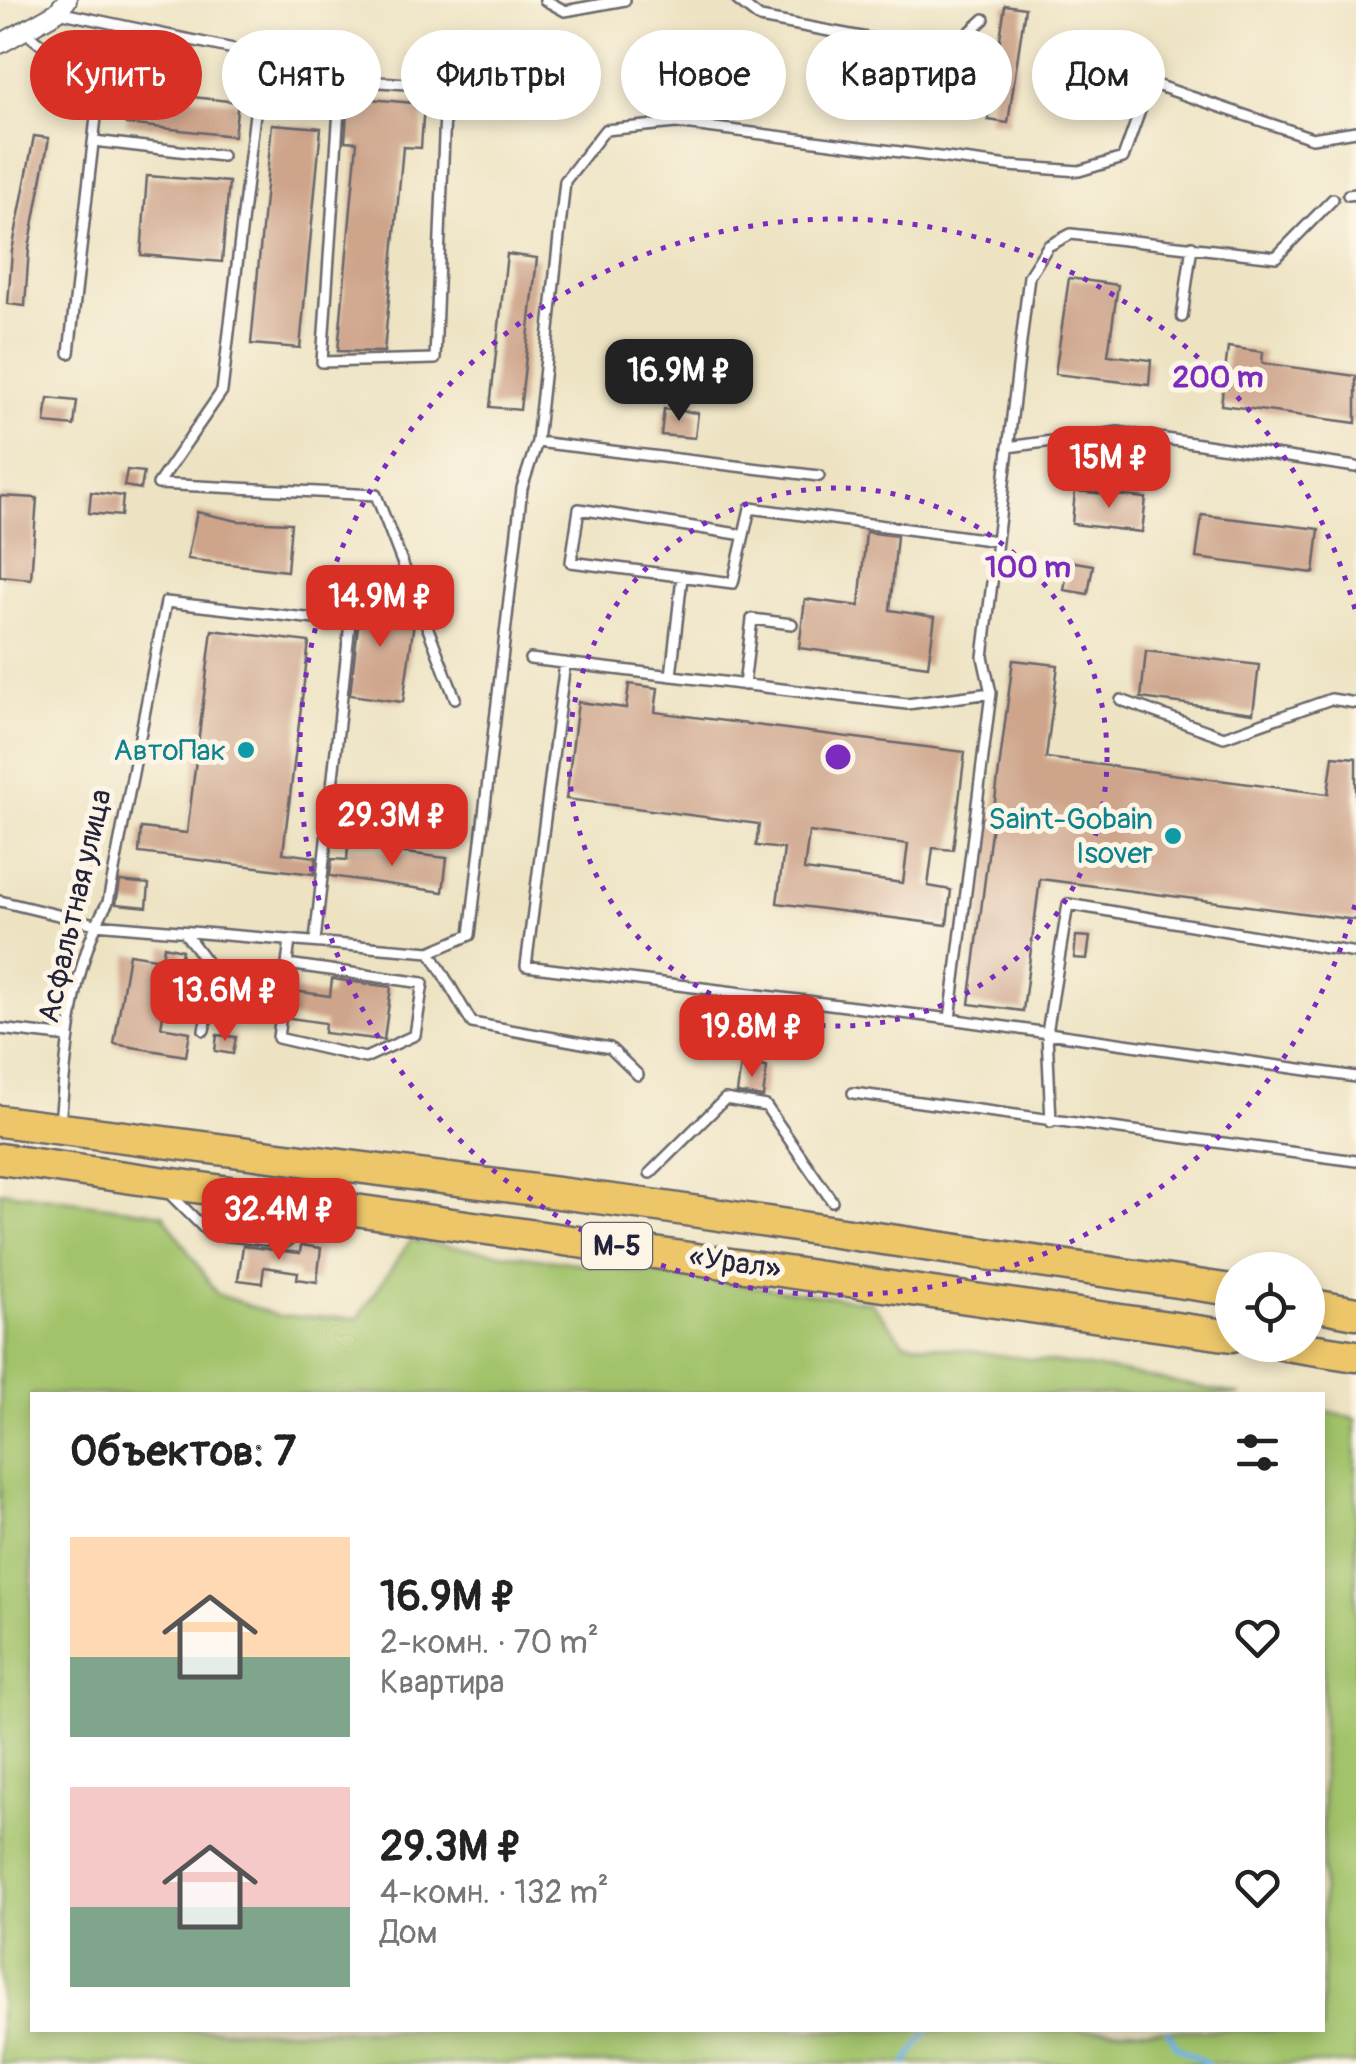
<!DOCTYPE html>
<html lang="ru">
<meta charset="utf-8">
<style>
:root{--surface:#fff;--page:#f2f2f2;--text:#222;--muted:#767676;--accent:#d93025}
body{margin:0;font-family:Pangolin,sans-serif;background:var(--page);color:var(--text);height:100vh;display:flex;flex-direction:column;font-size:38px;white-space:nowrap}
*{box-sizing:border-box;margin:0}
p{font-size:32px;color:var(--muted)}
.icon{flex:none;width:55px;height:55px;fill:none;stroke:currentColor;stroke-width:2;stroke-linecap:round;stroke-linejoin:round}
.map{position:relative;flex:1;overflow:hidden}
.sheet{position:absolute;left:30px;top:1392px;width:1295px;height:640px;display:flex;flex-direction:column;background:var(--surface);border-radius:0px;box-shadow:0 5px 15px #0003}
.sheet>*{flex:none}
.hud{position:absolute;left:30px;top:30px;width:1298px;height:90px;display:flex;gap:20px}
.buttons{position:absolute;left:1215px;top:1252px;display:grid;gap:20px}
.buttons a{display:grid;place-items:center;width:110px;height:110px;border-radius:50%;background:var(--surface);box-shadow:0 5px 15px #0003;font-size:50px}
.price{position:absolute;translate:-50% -85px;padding:0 22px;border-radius:20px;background:var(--accent);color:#fff;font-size:32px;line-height:65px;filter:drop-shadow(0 2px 5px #0008)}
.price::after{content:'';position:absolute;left:50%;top:60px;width:30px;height:22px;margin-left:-15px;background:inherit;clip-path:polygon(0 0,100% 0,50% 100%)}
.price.on{background:#222;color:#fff}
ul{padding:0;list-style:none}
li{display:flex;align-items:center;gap:30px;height:250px;padding:0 40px}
li span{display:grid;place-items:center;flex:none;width:280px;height:200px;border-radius:0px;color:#555}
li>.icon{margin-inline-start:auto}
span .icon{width:120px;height:120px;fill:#fffc;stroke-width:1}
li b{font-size:42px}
h2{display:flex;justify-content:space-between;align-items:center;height:120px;padding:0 40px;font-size:42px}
.pill{padding:0 35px;border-radius:45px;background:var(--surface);box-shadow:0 5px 15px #0003;font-size:35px;line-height:90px}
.pill.on{background:var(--accent);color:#fff}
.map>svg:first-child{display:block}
.green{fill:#a2c36b;stroke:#627253;stroke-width:2.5}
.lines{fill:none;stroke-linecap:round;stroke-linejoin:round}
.stream{stroke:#70b3e5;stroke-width:5}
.building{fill:#cea48b;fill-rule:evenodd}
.service-casing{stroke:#69666b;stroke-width:14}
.minor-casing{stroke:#69666b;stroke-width:22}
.primary-casing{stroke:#69666b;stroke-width:35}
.service{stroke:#fff;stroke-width:9}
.minor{stroke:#fff;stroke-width:18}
.primary{stroke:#ecc669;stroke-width:30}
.ring{fill:none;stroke:#7b2cbf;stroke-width:5;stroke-dasharray:5 10}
.culture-dot{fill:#0f9aa8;stroke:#fcf5e5;stroke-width:4}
.labels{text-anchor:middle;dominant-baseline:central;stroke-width:10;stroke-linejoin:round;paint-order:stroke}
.shield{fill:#fcf5e5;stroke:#63616e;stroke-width:2.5}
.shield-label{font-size:28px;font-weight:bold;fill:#22223b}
.culture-label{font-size:30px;fill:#0d838f;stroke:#fcf5e5;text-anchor:end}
.street-label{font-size:30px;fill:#22223b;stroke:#fcf5e5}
.centre{fill:#7b2cbf;stroke:#fcf5e5;stroke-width:5}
.ring-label{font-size:30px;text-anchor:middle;font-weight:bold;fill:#7b2cbf;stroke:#fcf5e5;stroke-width:10;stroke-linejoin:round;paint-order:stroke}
</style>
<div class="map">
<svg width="1356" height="2064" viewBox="0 0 1356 2064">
<rect width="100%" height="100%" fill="#fcf5e5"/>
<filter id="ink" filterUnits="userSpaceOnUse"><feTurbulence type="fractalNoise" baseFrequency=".01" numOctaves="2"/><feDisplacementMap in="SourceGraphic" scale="20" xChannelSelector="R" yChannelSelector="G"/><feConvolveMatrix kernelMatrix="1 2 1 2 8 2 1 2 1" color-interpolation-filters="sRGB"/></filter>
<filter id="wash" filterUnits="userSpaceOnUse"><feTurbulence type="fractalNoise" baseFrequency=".0048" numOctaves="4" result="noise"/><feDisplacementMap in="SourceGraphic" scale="40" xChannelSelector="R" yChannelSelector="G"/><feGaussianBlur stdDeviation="2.25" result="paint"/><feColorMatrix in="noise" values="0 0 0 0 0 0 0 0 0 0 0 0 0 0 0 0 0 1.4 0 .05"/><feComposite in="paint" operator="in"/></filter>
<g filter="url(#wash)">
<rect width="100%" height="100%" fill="#ede3c3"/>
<!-- green -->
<path class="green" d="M0,1191L163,1214L217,1294L278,1316L358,1318L410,1241L871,1302L904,1342L1111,1370L1241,1395H32V2030H1322L1323,1411L1356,1418V2064H0Z"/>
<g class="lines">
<!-- stream -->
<path class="stream" d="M1167,2030L1177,2046L1207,2064
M906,2064L928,2030"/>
</g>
<g id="blocks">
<!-- building -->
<path class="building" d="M1005,5L1025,8L1008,123L988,120Z
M130,90L238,102L234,136L126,124Z
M348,97L424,104L421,148L403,147L384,352L338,351L357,142L345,141Z
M272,124L321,128L300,348L251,344Z
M34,136L49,138L29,248L25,306L8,304L12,251Z
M147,176L229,182L222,262L141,255Z
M507,254L537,258L520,410L490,407Z
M1069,278L1118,285L1108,355L1151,360L1149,385L1055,374Z
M1228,347L1263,352L1262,363L1356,376V423L1221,405Z
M48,398L77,401L74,426L45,423Z
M664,409L698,413L695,438L661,435Z
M127,470L144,472L141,489L124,486Z
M1075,491L1146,498L1142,532L1072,524Z
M91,492L123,496L121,516L89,513Z
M0,496L37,498L31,579L0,576Z
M197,512L238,521L291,523L287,571L187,559Z
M1202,515L1319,529L1314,573L1196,558Z
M866,532L897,536L890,610L935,617L928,666L799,648L805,599L859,606Z
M1069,561L1093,565L1088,594L1064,590Z
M363,583L385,586L381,617L414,622L403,702L350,695Z
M212,630L309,642L283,853L316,857L314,874L139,853L141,828L187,833Z
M1146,651L1259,665L1253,713L1141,698Z
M1013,660L1058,665L1046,758L1328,794L1333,756L1356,758V920L1040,879L1023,1011L969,1004Z
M629,684L658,688L655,712L965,752L953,850L933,848L928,886L951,890L947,925L777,903L784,849L756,846L759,824L566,799L578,702L626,708ZM809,832L908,844L903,883L804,870Z
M348,846L447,858L443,892L330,876L332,859L347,860Z
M120,881L149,884L147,907L116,904Z
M1076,936L1090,937L1087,959L1074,958Z
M164,946L182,950L179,971L196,974L194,989L168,985L161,1027L190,1032L186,1056L114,1044L129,954L162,959Z
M332,979L391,987L384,1040L324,1033L325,1023L290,1018L294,991L330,996Z
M217,1035L236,1037L233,1054L215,1051Z
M741,1064L767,1067L763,1097L737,1093Z
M301,1245L321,1248L317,1282L297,1279L298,1272L264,1267L262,1283L238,1280L243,1246L300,1253Z"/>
</g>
</g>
<g filter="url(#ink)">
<use href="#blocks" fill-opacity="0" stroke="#69666b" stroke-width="2.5"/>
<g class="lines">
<!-- service casing -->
<g class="service-casing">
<path id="service" d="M545,0L565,11L625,0
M737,0L760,18L947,53L984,19
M58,12L262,55L222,391L158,484L376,495L455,698
M23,30L99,91L69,353
M262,55L341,79L446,87L435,359L322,362L341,79
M94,141L222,156
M1348,195L1356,194
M1182,317L1192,246
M537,442L819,476
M1008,447L1118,432L1356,467
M744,535L579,509L571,562L733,583L750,508L997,541
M530,659L907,704L991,693
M565,663L526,966L950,1019L991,693L983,657L1029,276L1048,246L1071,234L1276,257L1333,199
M671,676L682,577
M744,685L752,619L792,624
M1121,700L1224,737L1331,699L1356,703
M0,901L95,924L430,952L470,935L522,488L537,442L565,181L605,130L676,123L1009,166L1079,171L1123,158L1150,83L1312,138L1356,131
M184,932L216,974L204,1030
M430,952L472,1023L610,1048L638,1075
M287,964L423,983L415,1035L365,1058L278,1038L290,940
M950,1019L1356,1077
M0,1029L69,1037
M853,1093L1356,1161
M60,1122C67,1051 71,965 108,902L166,602L350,623L315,941
M1051,1122L1047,1033L1068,904L1356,953
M650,1173L725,1099L766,1106L832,1201
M170,1194L210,1234L286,1242L323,1215"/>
</g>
<!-- minor casing -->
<g class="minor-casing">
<path id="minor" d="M0,44L57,12L67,0"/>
</g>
<!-- primary casing -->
<g class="primary-casing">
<path id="primary" d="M0,1121L644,1204L1232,1290
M0,1159L1232,1336
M1308,1304L1356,1313
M1285,1345L1356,1356"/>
</g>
<!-- service -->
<use href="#service" class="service"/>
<!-- minor -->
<use href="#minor" class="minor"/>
<!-- primary -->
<use href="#primary" class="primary"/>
</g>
</g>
<!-- distance rings -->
<g class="ring">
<circle cx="838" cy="757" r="269"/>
<path d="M1355 905A538 538 0 1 1 1355 609"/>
</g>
<!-- markers -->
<g class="culture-dot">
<circle cx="246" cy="750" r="10"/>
<circle cx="1173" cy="836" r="10"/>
</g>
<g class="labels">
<!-- shield labels -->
<rect class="shield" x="582" y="1223" width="70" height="46" rx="8"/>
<g class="shield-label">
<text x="617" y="1246">М-5</text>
</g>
<!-- culture labels -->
<g class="culture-label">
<text x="226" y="750">АвтоПак</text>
<text x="1153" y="819">Saint-Gobain<tspan x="1153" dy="34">Isover</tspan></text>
</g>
<!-- street labels -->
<g class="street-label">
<text transform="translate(75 906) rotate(-77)">Асфальтная улица</text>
<text transform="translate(735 1263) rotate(8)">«Урал»</text>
</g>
</g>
<circle cx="838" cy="757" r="15" class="centre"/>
<g class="ring-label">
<text x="1218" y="387">200 m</text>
<text x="1028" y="577">100 m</text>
</g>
</svg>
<div class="buttons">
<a><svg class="icon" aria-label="locate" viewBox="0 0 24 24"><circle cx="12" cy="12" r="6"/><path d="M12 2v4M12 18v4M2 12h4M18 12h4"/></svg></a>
</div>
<b class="price on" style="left:679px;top:424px">16.9M ₽</b>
<b class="price" style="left:1109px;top:511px">15M ₽</b>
<b class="price" style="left:380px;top:650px">14.9M ₽</b>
<b class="price" style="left:392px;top:869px">29.3M ₽</b>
<b class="price" style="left:225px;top:1044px">13.6M ₽</b>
<b class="price" style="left:752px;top:1080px">19.8M ₽</b>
<b class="price" style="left:279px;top:1263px">32.4M ₽</b>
<div class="hud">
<a class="pill on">Купить</a>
<a class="pill">Снять</a>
<a class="pill">Фильтры</a>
<a class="pill">Новое</a>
<a class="pill">Квартира</a>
<a class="pill">Дом</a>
</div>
<section class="sheet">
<h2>Объектов: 7<svg class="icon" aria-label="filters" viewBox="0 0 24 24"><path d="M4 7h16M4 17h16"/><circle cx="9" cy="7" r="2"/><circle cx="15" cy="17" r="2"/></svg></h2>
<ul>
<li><span style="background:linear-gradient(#ffd9b3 60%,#7fa58c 0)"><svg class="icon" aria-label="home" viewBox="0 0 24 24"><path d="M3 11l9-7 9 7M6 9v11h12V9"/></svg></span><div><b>16.9M ₽</b><p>2-комн. · 70 m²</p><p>Квартира</p></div><svg class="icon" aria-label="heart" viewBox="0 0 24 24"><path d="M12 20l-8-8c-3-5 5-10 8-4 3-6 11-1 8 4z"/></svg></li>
<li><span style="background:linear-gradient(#f6c9c9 60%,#7fa58c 0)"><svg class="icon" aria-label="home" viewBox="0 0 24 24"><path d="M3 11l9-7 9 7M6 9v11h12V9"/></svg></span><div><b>29.3M ₽</b><p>4-комн. · 132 m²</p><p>Дом</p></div><svg class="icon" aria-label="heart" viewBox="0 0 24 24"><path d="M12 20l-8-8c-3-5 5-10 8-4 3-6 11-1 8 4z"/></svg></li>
</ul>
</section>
</div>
